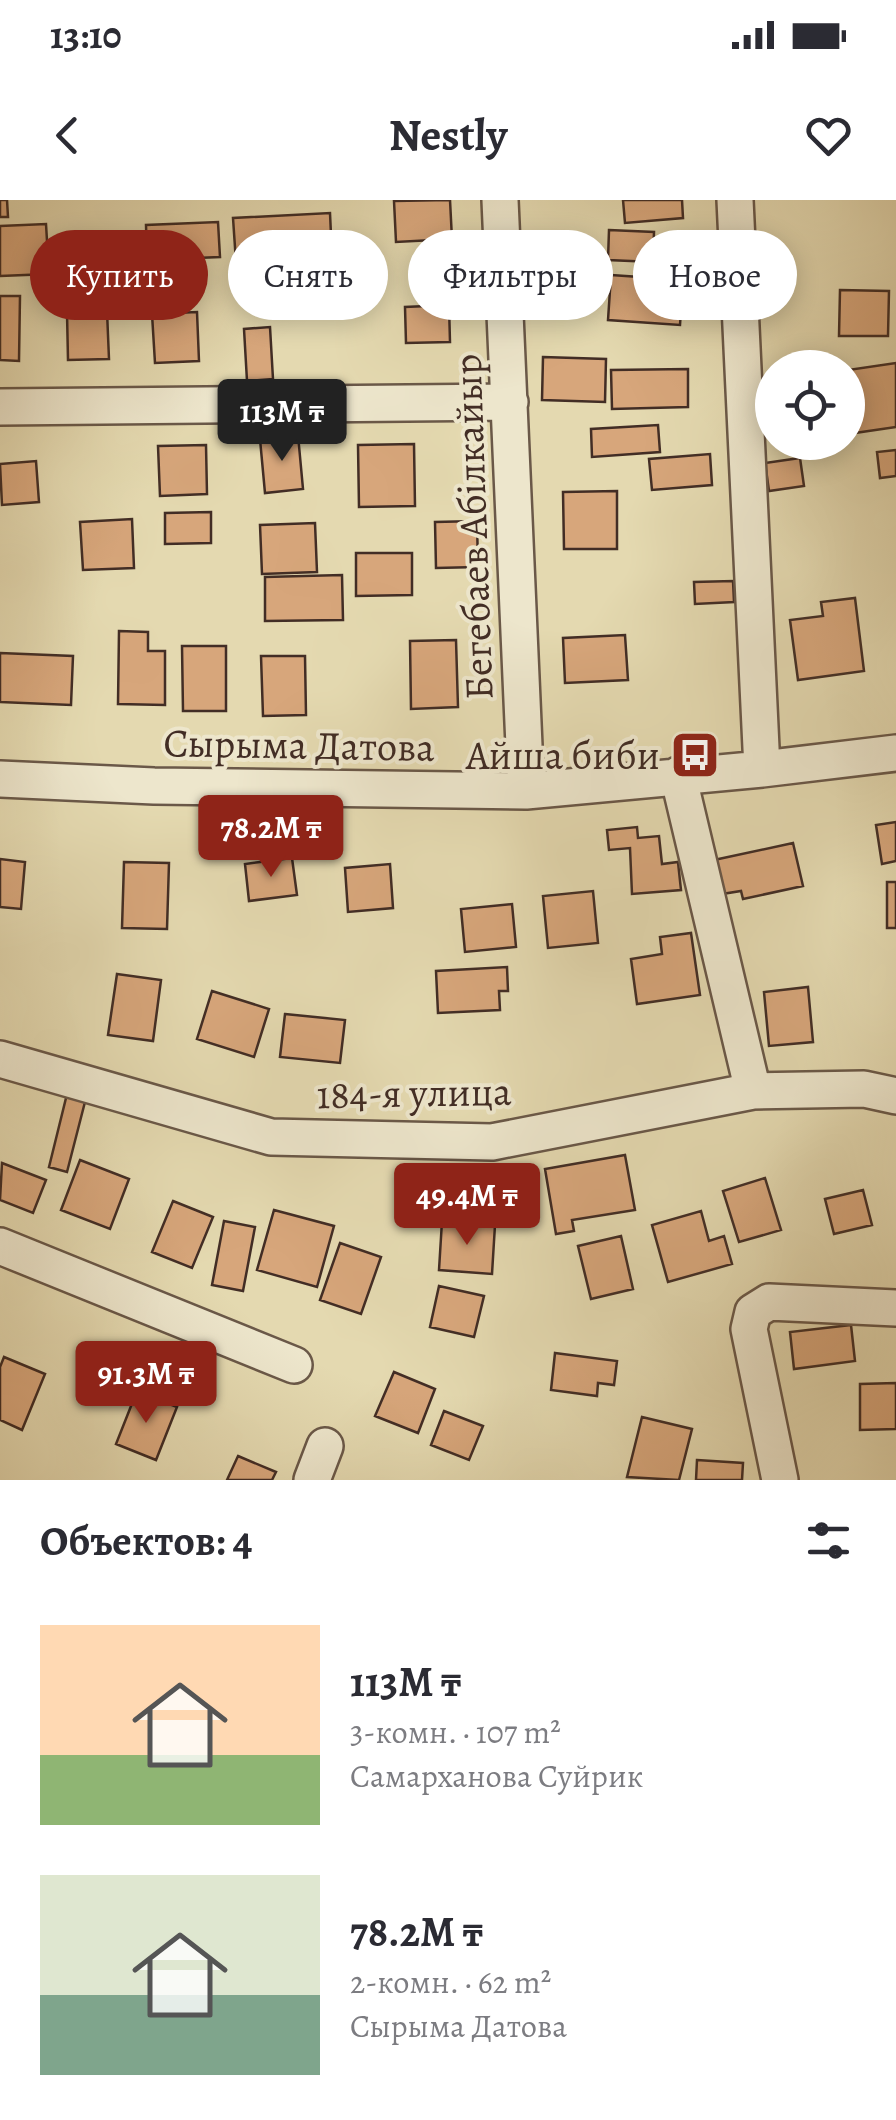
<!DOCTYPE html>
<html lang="ru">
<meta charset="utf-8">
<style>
:root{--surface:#fff;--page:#f7f7f7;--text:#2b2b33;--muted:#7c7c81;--accent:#8f2418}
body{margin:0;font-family:Alegreya,serif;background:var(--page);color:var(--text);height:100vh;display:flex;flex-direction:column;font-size:38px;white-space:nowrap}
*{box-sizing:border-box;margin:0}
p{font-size:32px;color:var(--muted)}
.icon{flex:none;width:55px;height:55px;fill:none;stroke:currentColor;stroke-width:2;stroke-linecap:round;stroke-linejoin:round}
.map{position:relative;height:1280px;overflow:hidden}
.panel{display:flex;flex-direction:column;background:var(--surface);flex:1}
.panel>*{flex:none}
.top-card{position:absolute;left:30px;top:30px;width:838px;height:90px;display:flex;gap:20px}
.fabs{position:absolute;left:755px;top:150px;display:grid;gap:20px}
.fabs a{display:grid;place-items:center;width:110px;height:110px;border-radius:50%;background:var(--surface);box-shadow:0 5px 25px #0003;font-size:50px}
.price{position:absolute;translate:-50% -85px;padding:0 22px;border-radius:10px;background:var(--accent);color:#fff;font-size:32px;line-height:65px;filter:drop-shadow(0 2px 5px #0008)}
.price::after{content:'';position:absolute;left:50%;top:60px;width:30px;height:22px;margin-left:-15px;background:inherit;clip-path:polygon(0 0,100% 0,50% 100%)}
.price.active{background:#222;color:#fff}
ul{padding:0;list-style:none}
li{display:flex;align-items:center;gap:30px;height:250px;padding:0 40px}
li span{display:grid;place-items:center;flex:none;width:280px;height:200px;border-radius:0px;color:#555}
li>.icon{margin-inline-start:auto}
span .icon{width:120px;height:120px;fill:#fffc;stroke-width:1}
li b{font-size:42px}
h2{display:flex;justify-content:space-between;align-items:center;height:120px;padding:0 40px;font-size:42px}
.chip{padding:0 35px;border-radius:45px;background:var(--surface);box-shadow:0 5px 25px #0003;font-size:35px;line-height:90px}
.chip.active{background:var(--accent);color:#fff}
.status{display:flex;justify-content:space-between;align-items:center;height:70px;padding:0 50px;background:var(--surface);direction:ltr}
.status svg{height:28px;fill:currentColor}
header{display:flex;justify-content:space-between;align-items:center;height:130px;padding:0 40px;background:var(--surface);font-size:45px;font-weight:600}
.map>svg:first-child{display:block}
.building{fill:#d7a67b;stroke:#422d25;stroke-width:2.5}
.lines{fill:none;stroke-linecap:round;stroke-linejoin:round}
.minor-casing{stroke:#6a5848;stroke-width:40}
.minor{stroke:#ede6cc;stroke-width:35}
.labels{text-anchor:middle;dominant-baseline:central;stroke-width:8;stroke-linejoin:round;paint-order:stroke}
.street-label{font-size:40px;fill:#422d25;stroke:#ede6cc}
.poi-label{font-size:40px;fill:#422d25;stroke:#ede6cc;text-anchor:end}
</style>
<div class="status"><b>13:10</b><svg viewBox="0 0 49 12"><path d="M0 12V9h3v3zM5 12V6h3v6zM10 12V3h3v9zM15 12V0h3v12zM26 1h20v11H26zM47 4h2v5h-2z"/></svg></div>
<header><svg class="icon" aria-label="back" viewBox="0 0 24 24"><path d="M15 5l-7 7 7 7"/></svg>Nestly<svg class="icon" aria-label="heart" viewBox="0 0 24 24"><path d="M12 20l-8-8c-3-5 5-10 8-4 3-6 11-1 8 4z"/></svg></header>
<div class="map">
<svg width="896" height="1280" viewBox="0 0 896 1280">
<rect width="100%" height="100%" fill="#e4d9b0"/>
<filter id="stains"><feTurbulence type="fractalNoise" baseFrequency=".002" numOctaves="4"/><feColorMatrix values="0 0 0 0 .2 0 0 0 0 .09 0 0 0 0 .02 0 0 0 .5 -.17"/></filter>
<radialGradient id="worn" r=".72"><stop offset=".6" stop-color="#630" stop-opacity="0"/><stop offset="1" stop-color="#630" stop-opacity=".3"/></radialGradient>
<!-- building -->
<path class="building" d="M0,0H7L8,17H0Z
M450,0L452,39L396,42L394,1Z
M623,0H682L683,18L625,23Z
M330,13L332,57L236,62L233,18Z
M218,22L220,57L147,60L146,25Z
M46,24L49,74L0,76V26Z
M609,30L654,32L653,62L608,60Z
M126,38L127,72L66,75L64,41Z
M611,75L683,80L680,125L608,120Z
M840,90L889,91L888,136H839Z
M0,96H20L19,161L0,160Z
M449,105L450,142L406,143L405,107Z
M107,111L109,159L68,160L67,113Z
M197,112L199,161L155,163L152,114Z
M270,127L273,179L247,181L244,129Z
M543,157L606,159L605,202L542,200Z
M896,163V227L848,234V170Z
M688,169V207L612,209L611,170Z
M658,225L660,252L592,257L591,229Z
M298,235L303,289L265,293L260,239Z
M414,244L415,306L359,307L358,245Z
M206,245L207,294L160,296L158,246Z
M896,250V276L880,278L877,252Z
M710,254L712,285L652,290L649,259Z
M800,258L804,286L769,291L765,263Z
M36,261L39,302L2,305L0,264Z
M617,291V349H564L563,292Z
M211,312V343L165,344V313Z
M132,319L134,368L83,370L80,322Z
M477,321L478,367L436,368L435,322Z
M315,323L317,372L262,374L260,325Z
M356,353H412V395L356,396Z
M342,375L343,420L265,421V377Z
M733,381L734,402L695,404L694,382Z
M855,398L864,471L798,480L790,420L823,416L821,402Z
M119,431L148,432V451H165V505L118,504Z
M625,435L628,480L565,483L563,438Z
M456,440L458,507L411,509L410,441Z
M182,446H226V511H183Z
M0,453L73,456L71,505L0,502Z
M261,456H305L306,515L263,516Z
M896,622V661L882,664L876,625Z
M637,627L638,638L659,636L662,664L678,662L681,690L632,694L630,648L609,650L607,630Z
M793,643L803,686L743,699L741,691L722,694L714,660Z
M292,658L297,695L249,701L245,664Z
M0,659L25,662L21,709L0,707Z
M124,662L169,663L167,729L122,728Z
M390,664L393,708L348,712L345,668Z
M887,682H896V728H887Z
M593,691L598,743L548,748L543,696Z
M512,704L516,747L465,752L461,709Z
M691,733L700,795L637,804L631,759L662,754L660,737Z
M507,767L508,791H499L500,810L438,813L436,771Z
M117,774L161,780L153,841L108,835Z
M808,787L813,842L769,846L764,792Z
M212,791L269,809L254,857L197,839Z
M285,814L345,820L340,863L280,857Z
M67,894L86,898L67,972L49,967Z
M625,955L635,1010L572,1020L574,1031L556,1034L545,969Z
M80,960L129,979L110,1029L61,1010Z
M2,963L46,980L33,1013L0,1000Z
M765,978L781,1030L739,1042L723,991Z
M863,990L872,1025L834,1034L825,999Z
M173,1001L213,1017L192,1068L152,1052Z
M274,1010L334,1026L317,1087L257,1070Z
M701,1011L709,1041L724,1036L732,1064L668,1082L652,1025Z
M224,1021L255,1027L243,1091L212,1085Z
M442,1021L495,1025L492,1074L439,1070Z
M621,1036L633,1089L591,1099L578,1046Z
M340,1043L381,1057L361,1114L320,1100Z
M439,1086L484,1096L474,1137L430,1127Z
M851,1125L855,1161L794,1169L790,1132Z
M555,1153L617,1161L614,1185L598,1183L597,1196L551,1190Z
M4,1157L45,1174L22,1230L0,1220V1167Z
M394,1172L435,1189L418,1233L375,1216Z
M896,1183V1229L860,1230V1184Z
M137,1191L177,1207L156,1260L116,1244Z
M444,1211L483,1226L469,1260L431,1245Z
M642,1217L692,1229L679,1280L627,1277Z
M238,1256L276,1272L272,1280H227Z
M697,1260L743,1263L742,1280H696Z"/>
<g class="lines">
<!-- minor casing -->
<g class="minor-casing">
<path id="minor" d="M500,0L526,591
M735,0L762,569
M0,207L510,202
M678,575L753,891
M0,579L154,586L526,591L762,569L896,553
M0,859L271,937L492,942L753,891L864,889L896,896
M0,1046L294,1165
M312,1280L325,1246
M780,1280L749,1129L753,1112L769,1102L896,1108"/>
</g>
<!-- minor -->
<use href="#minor" class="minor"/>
</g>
<!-- icons -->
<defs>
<g id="bus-square" transform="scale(2.5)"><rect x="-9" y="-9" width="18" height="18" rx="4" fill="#8f2418" stroke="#ede6cc"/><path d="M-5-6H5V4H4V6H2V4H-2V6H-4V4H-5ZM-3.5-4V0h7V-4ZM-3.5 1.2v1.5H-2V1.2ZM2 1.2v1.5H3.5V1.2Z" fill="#fff"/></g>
</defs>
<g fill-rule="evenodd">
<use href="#bus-square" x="695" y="555"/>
</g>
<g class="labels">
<!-- street labels -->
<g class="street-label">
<text transform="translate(473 327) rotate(-92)">Бегебаев Абілкайыр</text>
<text transform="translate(299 545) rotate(1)">Сырыма Датова</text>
<text transform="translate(414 893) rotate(-1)">184-я улица</text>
</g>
<!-- poi labels -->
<g class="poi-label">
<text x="660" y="555">Айша биби</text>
</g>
</g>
<rect width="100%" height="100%" filter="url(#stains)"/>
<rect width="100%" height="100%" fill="url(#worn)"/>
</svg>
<div class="fabs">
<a><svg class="icon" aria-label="locate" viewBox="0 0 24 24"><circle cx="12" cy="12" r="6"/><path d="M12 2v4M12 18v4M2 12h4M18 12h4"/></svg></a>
</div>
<b class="price active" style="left:282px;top:264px">113M ₸</b>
<b class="price" style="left:271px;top:680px">78.2M ₸</b>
<b class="price" style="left:467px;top:1048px">49.4M ₸</b>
<b class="price" style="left:146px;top:1226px">91.3M ₸</b>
<div class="top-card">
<a class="chip active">Купить</a>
<a class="chip">Снять</a>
<a class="chip">Фильтры</a>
<a class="chip">Новое</a>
</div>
</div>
<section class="panel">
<h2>Объектов: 4<svg class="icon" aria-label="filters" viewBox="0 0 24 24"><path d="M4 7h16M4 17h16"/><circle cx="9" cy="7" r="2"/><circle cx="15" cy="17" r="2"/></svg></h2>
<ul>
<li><span style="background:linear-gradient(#ffd9b3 65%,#8fb573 0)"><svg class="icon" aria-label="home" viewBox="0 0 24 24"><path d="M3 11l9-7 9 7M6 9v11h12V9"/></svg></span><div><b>113M ₸</b><p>3-комн. · 107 m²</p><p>Самарханова Суйрик</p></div></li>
<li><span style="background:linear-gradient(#dfe7d0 60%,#7fa58c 0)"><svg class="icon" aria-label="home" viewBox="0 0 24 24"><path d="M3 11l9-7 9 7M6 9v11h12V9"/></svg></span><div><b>78.2M ₸</b><p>2-комн. · 62 m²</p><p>Сырыма Датова</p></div></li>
</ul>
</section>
